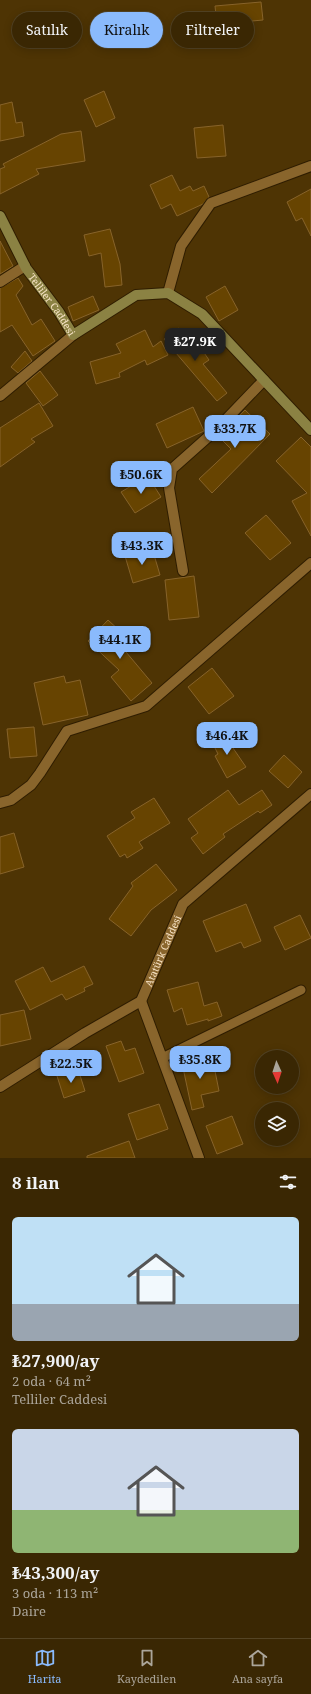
<!DOCTYPE html>
<html lang="tr">
<meta charset="utf-8">
<style>
:root{--surface:#3a2703;--page:#412f0d;--text:#f1f3f6;--muted:#aba59a;--line:#544425;--accent:#8abafc}
body{margin:0;font-family:"Noto Serif",serif;background:var(--page);color:var(--text);height:100vh;display:flex;flex-direction:column;font-size:15px;white-space:nowrap}
*{box-sizing:border-box;margin:0}
p{font-size:13px;color:var(--muted)}
.icon{flex:none;width:22px;height:22px;fill:none;stroke:currentColor;stroke-width:2;stroke-linecap:round;stroke-linejoin:round}
.map{position:relative;height:1158px;overflow:hidden}
.sheet{display:flex;flex-direction:column;background:var(--surface);flex:1}
.sheet>*{flex:none}
.guide{position:absolute;left:12px;top:12px;width:287px;height:36px;display:flex;gap:8px}
.needle{width:26px;rotate:177deg}
.fabs{position:absolute;left:255px;top:1050px;display:grid;gap:8px}
.fabs a{display:grid;place-items:center;width:44px;height:44px;border-radius:50%;background:var(--surface);box-shadow:0 2px 10px #0003,0 0 0 1px var(--line);font-size:20px}
.price{position:absolute;translate:-50% -34px;padding:0 9px;border-radius:8px;background:var(--accent);color:#111;font-size:13px;line-height:26px;filter:drop-shadow(0 1px 2px #0008)}
.price::after{content:'';position:absolute;left:50%;top:24px;width:12px;height:9px;margin-left:-6px;background:inherit;clip-path:polygon(0 0,100% 0,50% 100%)}
.price.selected{background:#222;color:#fff}
ul{padding:0;list-style:none}
li{display:grid;align-content:center;gap:8px;height:212px;padding:0 12px}
li span{display:grid;place-items:center;height:124px;border-radius:6px;color:#555}
li>.icon{margin-inline-start:auto}
span .icon{width:72px;height:72px;fill:#fffc;stroke-width:1}
li b{font-size:17px}
h2{display:flex;justify-content:space-between;align-items:center;height:48px;padding:0 12px;font-size:17px}
.pill{padding:0 14px;border-radius:18px;background:var(--surface);box-shadow:0 2px 10px #0003,0 0 0 1px var(--line);font-size:14px;line-height:36px}
.pill.selected{background:var(--accent);color:#111}
.tab-bar{display:flex;justify-content:space-around;align-items:center;height:56px;border-top:1px solid var(--line);background:var(--surface);font-size:11px;color:var(--muted)}
.tab-bar a{display:grid;justify-items:center;gap:2px}
.tab-bar .selected{color:var(--accent)}
.map>svg:first-child{display:block}
.building{fill:#674401;stroke:#87632a}
.lines{fill:none;stroke-linecap:round;stroke-linejoin:round}
.lane-casing{stroke:#2f1d00;stroke-width:11}
.street-casing{stroke:#2f1d00;stroke-width:12}
.secondary-casing{stroke:#2f1d00;stroke-width:12}
.lane{stroke:#89652c;stroke-width:9}
.street{stroke:#89652c;stroke-width:10}
.secondary{stroke:#8b8243;stroke-width:10}
.labels{text-anchor:middle;dominant-baseline:central;stroke-width:4;stroke-linejoin:round;paint-order:stroke}
.street-label{font-size:10px;fill:#f7e3c6;stroke:#3e2c0d}
</style>
<div class="map">
<svg width="311" height="1158" viewBox="0 0 311 1158">
<rect width="100%" height="100%" fill="#4e3404"/>
<!-- building -->
<path class="building" d="M261,2L263,20L252,21L253,30L218,34L215,6Z
M104,91L115,118L96,127L84,100Z
M12,102L16,123L22,122L24,136L0,141V105Z
M223,125L226,156L197,158L194,128Z
M81,131L85,161L36,169L39,174L0,194V169L5,167L3,164L61,134Z
M172,175L180,191L190,186L193,191L204,186L209,197L203,204L177,216L171,204L161,209L150,185Z
M311,189V236L302,218L296,221L287,202Z
M110,229L120,264L122,285L105,287L101,253L89,256L84,235Z
M0,241L13,266L0,274Z
M18,278L23,286L16,295L32,325L41,319L55,341L33,356L12,325L0,332V288Z
M225,286L238,310L219,321L206,297Z
M93,296L99,310L73,321L68,307Z
M179,328L193,347L198,344L209,360L203,364L227,393L217,401L164,339Z
M145,330L153,347L161,341L168,355L147,365L145,360L119,373L120,377L96,384L90,362L121,353L116,344Z
M25,351L32,361L18,373L11,367Z
M40,371L58,395L43,406L26,383Z
M39,403L53,426L31,439L35,442L0,467V428Z
M193,407L204,431L167,448L156,424Z
M245,410L270,434L212,493L199,479L231,449L219,437Z
M301,437L311,447V536L292,501L307,493L276,461Z
M149,478L161,497L135,513L121,492L138,482L139,484Z
M266,515L291,543L270,560L245,533Z
M152,548L160,575L133,583L125,556Z
M194,576L199,617L169,620L165,580Z
M108,620L134,644L126,652L152,683L131,701L111,677L119,670L88,641Z
M212,668L234,696L209,714L188,687Z
M64,676L66,683L80,680L88,715L43,725L34,683Z
M34,727L37,756L10,758L7,729Z
M222,732L246,767L227,778L215,756L218,754L210,738Z
M284,755L302,772L288,788L269,771Z
M228,790L239,805L262,790L272,805L260,813L258,811L223,834L225,837L203,854L191,838L198,833L188,819Z
M154,798L170,823L139,842L143,848L127,858L125,854L120,857L107,836L135,818L131,812Z
M14,833L24,867L0,874V837Z
M156,864L177,890L151,910L131,936L109,919L133,886L131,883Z
M246,904L261,941L244,948L241,942L216,952L203,921Z
M300,915L311,938L285,950L274,927Z
M84,966L93,984L84,988L85,991L66,1000L62,994L30,1010L15,981L43,967L51,982Z
M198,982L204,1006L217,1002L222,1016L208,1021V1019L187,1025L182,1008L174,1012L167,990Z
M24,1010L31,1039L0,1046V1015Z
M121,1041L125,1051L135,1048L144,1073L119,1082L106,1046Z
M212,1056L219,1091L201,1095L204,1107L192,1110L182,1063Z
M78,1069L85,1091L64,1098L57,1076Z
M159,1104L168,1129L137,1140L128,1114Z
M232,1116L243,1144L217,1154L206,1126Z
M129,1141L135,1158H87V1156Z"/>
<g class="lines">
<!-- lane casing -->
<g class="lane-casing">
<path id="lane" d="M162,1058L301,990"/>
</g>
<!-- street casing -->
<g class="street-casing">
<g id="street">
<path d="M0,282L25,266"/>
<path d="M168,293L181,246L211,203L311,166"/>
<path d="M0,396L73,335"/>
<path d="M183,571L169,488L172,469L217,429L264,380"/>
<path d="M0,803L11,800L31,785L40,773L67,731L146,706L311,563"/>
<path d="M141,1001L199,1158"/>
<path id="s1" d="M0,1087L85,1033L141,1001L183,904L311,794"/>
</g>
</g>
<!-- secondary casing -->
<g class="secondary-casing">
<g id="secondary">
<path id="s2" d="M0,216L26,268L59,312L73,335L136,295L168,293L202,314L311,430"/>
</g>
</g>
<!-- lane -->
<use href="#lane" class="lane"/>
<!-- street -->
<use href="#street" class="street"/>
<!-- secondary -->
<use href="#secondary" class="secondary"/>
</g>
<g class="labels">
<!-- street labels -->
<g class="street-label">
<text stroke="none"><textPath href="#s2" startOffset="103">Telliler Caddesi</textPath></text>
<text stroke="none"><textPath href="#s1" startOffset="220">Atatürk Caddesi</textPath></text>
</g>
</g>
</svg>
<div class="fabs">
<a><svg class="needle" viewBox="-14 -14 28 28"><path d="M0-13l5 13h-10z" fill="#e53935"/><path d="M0 13l5-13h-10z" fill="#aba59a"/></svg></a>
<a><svg class="icon" aria-label="layers" viewBox="0 0 24 24"><path d="M12 4l9 5-9 5-9-5zM3 14l9 5 9-5"/></svg></a>
</div>
<b class="price selected" style="left:195px;top:362px">₺27.9K</b>
<b class="price" style="left:235px;top:449px">₺33.7K</b>
<b class="price" style="left:141px;top:495px">₺50.6K</b>
<b class="price" style="left:142px;top:566px">₺43.3K</b>
<b class="price" style="left:120px;top:660px">₺44.1K</b>
<b class="price" style="left:227px;top:756px">₺46.4K</b>
<b class="price" style="left:200px;top:1080px">₺35.8K</b>
<b class="price" style="left:71px;top:1084px">₺22.5K</b>
<div class="guide">
<a class="pill">Satılık</a>
<a class="pill selected">Kiralık</a>
<a class="pill">Filtreler</a>
</div>
</div>
<section class="sheet">
<h2>8 ilan<svg class="icon" aria-label="filters" viewBox="0 0 24 24"><path d="M4 7h16M4 17h16"/><circle cx="9" cy="7" r="2"/><circle cx="15" cy="17" r="2"/></svg></h2>
<ul>
<li><span style="background:linear-gradient(#bfe0f5 70%,#9aa5b1 0)"><svg class="icon" aria-label="home" viewBox="0 0 24 24"><path d="M3 11l9-7 9 7M6 9v11h12V9"/></svg></span><div><b>₺27,900/ay</b><p>2 oda · 64 m²</p><p>Telliler Caddesi</p></div></li>
<li><span style="background:linear-gradient(#c9d6e8 65%,#8fb573 0)"><svg class="icon" aria-label="home" viewBox="0 0 24 24"><path d="M3 11l9-7 9 7M6 9v11h12V9"/></svg></span><div><b>₺43,300/ay</b><p>3 oda · 113 m²</p><p>Daire</p></div></li>
</ul>
</section>
<nav class="tab-bar">
<a class="selected"><svg class="icon" aria-label="map" viewBox="0 0 24 24"><path d="M3 6l6-2 6 2 6-2v14l-6 2-6-2-6 2zM9 4v14M15 6v14"/></svg>Harita</a>
<a><svg class="icon" aria-label="saved" viewBox="0 0 24 24"><path d="M7 4h10v16l-5-4-5 4z"/></svg>Kaydedilen</a>
<a><svg class="icon" aria-label="home" viewBox="0 0 24 24"><path d="M3 11l9-7 9 7M6 9v11h12V9"/></svg>Ana sayfa</a>
</nav>
